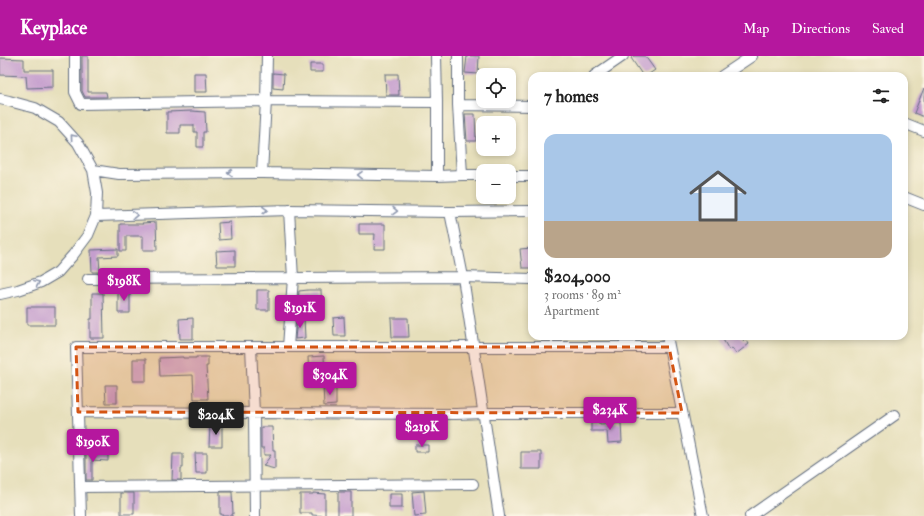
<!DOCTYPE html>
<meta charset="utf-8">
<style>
:root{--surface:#fff;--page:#f6f6f6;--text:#222;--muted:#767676;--accent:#b5179e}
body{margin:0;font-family:"IM FELL Double Pica",serif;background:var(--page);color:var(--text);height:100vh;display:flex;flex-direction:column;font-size:15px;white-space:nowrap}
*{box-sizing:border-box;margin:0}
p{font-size:13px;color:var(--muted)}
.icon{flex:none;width:22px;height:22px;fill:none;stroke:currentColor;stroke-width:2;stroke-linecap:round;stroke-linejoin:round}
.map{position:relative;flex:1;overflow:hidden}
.drawer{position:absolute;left:528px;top:16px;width:380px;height:268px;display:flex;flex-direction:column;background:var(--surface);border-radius:12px;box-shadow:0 2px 6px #0003}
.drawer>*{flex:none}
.tools{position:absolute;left:476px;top:12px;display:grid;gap:8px}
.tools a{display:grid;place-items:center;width:40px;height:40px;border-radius:8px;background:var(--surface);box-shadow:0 2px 6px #0003;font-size:20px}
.price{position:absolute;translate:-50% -34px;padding:0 9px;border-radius:4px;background:var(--accent);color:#fff;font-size:13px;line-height:26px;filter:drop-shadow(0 1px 2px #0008)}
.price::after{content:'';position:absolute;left:50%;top:24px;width:12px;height:9px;margin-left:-6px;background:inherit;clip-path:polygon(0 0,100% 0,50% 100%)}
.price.selected{background:#222;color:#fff}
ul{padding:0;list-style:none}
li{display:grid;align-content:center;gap:8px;height:212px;padding:0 16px}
li span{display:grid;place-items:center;height:124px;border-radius:12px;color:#555}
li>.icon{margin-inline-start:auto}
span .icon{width:72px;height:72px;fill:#fffc;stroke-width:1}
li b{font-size:17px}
h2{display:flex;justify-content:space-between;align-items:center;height:48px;padding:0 16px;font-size:17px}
header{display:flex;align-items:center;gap:24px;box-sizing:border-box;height:56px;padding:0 20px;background:var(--accent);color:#fff}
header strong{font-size:19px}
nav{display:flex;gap:22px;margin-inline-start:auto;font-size:14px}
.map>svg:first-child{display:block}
.building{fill:#c59ece}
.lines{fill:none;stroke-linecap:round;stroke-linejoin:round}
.minor-casing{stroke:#626d7f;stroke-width:12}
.minor{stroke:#fff;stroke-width:10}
.oneway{stroke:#8d97ae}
.marked{fill:#d45514;fill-opacity:0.2;stroke:#d45514;stroke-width:3;stroke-dasharray:8 5;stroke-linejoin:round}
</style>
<header>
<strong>Keyplace</strong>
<nav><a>Map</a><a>Directions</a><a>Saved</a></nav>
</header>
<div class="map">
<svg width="924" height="460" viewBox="0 0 924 460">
<rect width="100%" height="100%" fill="#fcf5e5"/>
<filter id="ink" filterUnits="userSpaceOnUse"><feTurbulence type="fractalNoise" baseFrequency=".025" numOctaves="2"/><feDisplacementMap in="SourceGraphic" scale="8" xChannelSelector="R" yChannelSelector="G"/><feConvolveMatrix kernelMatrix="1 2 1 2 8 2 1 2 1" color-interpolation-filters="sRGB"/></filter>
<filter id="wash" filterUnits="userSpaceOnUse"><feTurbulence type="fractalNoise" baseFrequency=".012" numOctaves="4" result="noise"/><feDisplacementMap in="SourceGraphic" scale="16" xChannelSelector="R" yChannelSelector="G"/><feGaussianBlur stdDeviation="0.9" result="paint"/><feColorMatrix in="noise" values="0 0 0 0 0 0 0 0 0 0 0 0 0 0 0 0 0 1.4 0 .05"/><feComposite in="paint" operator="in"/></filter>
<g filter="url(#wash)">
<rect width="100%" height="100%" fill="#e6dfbb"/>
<g id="blocks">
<!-- building -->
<path class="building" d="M82,0H88V36H106L107,41H85L82,35Z
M467,0H479L478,18L465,17Z
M634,0H645L655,14L646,20H643L631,2Z
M0,2L24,3V14H53V31L27,32L26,20L0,19Z
M310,8H323V16H310Z
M194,17H206L207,36H194Z
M273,17L284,18L283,33L273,32Z
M385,18H398L399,39H386Z
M924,32V61L914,57Z
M192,55L205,56L206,76H203V91H197V76H194V69H180V77H167V56Z
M465,58H475L476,85H467Z
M156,166L157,194H143V180H126V195H120V168H143L142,167Z
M230,166L231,183L219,184L218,167Z
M359,168H385V193H374L375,178H359Z
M532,192V212H522L520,193Z
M118,193V200L99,201L100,216L114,215V216H92L91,194Z
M235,194V210H217L216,195Z
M257,234H269V254H257Z
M308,234H321L322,258L309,259L308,247H298L299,235Z
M118,236H130V257H118Z
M92,237H103L104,282H90V263H92Z
M27,251H55V269H27Z
M344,261L345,280H334L333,262Z
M193,262V283H180L179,263Z
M297,262H304L305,282L295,283Z
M391,262H408L409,281H392Z
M721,280H740L744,285L746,283L749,288L736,298L732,292L729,294Z
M324,300L325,323H309L308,301Z
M183,301V302H196V301H208V310H206L208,343H194L193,319L160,320L159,302Z
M133,303H146V325H133Z
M105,329H117V347H106Z
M323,330H336V349L324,350Z
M591,367H600V368L621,367L622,386L608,387L607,375H591Z
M426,368L427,376H413V369Z
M210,369H222V390H209Z
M261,371H272L273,394H275V413L263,410L271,399H264V392H261Z
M415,389H428V396H415Z
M521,396H541V413H521Z
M86,397L108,398V405L92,404V424H86Z
M195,397H207V417H196Z
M173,398H183V412H181V424H172Z
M424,435L426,459L414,460L412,436Z
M220,436H232L233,458H232V460H222V458H220Z
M338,436H351V460H338Z
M121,437H134V458H121Z
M313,437L325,438V460L312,459V457H300V438H313Z
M389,438H402V452H389Z"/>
</g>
</g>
<g filter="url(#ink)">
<use href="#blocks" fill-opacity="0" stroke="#626d7f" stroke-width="1"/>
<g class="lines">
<!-- minor casing -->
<g class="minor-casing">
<path id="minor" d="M75,0V36L81,48L266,45L437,46
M436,0L437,46V120
M458,0V49L462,119
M594,20L623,0
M722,20L752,0
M0,43L9,45L35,52L59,66L78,87L93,114L97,137L96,160L88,179L73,199L58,216L41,226L18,234L0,238
M458,49L532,50
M904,67L924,75
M93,114L119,118L262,117L437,120L462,119H483
M262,117L266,45L267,0
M509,120H532
M904,141L924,149
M450,156L463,221L499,460
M96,160L289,154L450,156L532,155
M88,223L463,221L532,223
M667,280L703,460
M251,291L254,357L255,460
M288,291L293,222L289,154
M78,356L456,358L483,357H682
M80,431L473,428
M81,460L76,291H669
M750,460L895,359"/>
</g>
<!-- minor -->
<use href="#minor" class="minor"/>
</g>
<!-- one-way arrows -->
<defs><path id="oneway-chevron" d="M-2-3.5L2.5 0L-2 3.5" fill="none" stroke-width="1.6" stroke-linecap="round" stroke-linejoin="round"/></defs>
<g class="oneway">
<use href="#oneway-chevron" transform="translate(73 81) rotate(-131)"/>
<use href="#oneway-chevron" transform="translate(230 117) rotate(180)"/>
<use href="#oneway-chevron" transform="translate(360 119) rotate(-179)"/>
<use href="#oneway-chevron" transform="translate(265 154) rotate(-2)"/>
<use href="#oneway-chevron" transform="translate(395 155) rotate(1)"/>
<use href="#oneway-chevron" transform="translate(135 159) rotate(-2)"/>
<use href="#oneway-chevron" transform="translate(37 227) rotate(-23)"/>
</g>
</g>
<!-- marked area -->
<path class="marked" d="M76,291H669L682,357L78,356Z"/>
</svg>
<div class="tools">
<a><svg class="icon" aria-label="locate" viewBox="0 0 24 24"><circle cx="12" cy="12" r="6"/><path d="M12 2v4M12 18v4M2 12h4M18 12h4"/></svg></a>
<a>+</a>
<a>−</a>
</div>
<b class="price" style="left:124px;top:246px">$198K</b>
<b class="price" style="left:300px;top:273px">$191K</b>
<b class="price" style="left:330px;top:340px">$304K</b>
<b class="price" style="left:610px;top:375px">$234K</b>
<b class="price selected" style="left:216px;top:380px">$204K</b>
<b class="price" style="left:422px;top:392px">$219K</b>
<b class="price" style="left:93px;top:407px">$190K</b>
<section class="drawer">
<h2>7 homes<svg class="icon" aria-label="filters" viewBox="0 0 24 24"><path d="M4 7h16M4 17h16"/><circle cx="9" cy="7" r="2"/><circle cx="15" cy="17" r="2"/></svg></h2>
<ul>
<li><span style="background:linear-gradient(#a9c7e8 70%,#b9a48a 0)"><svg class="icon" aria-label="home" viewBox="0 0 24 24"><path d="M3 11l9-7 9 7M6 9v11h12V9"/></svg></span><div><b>$204,000</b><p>3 rooms · 89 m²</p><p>Apartment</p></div></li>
</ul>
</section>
</div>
